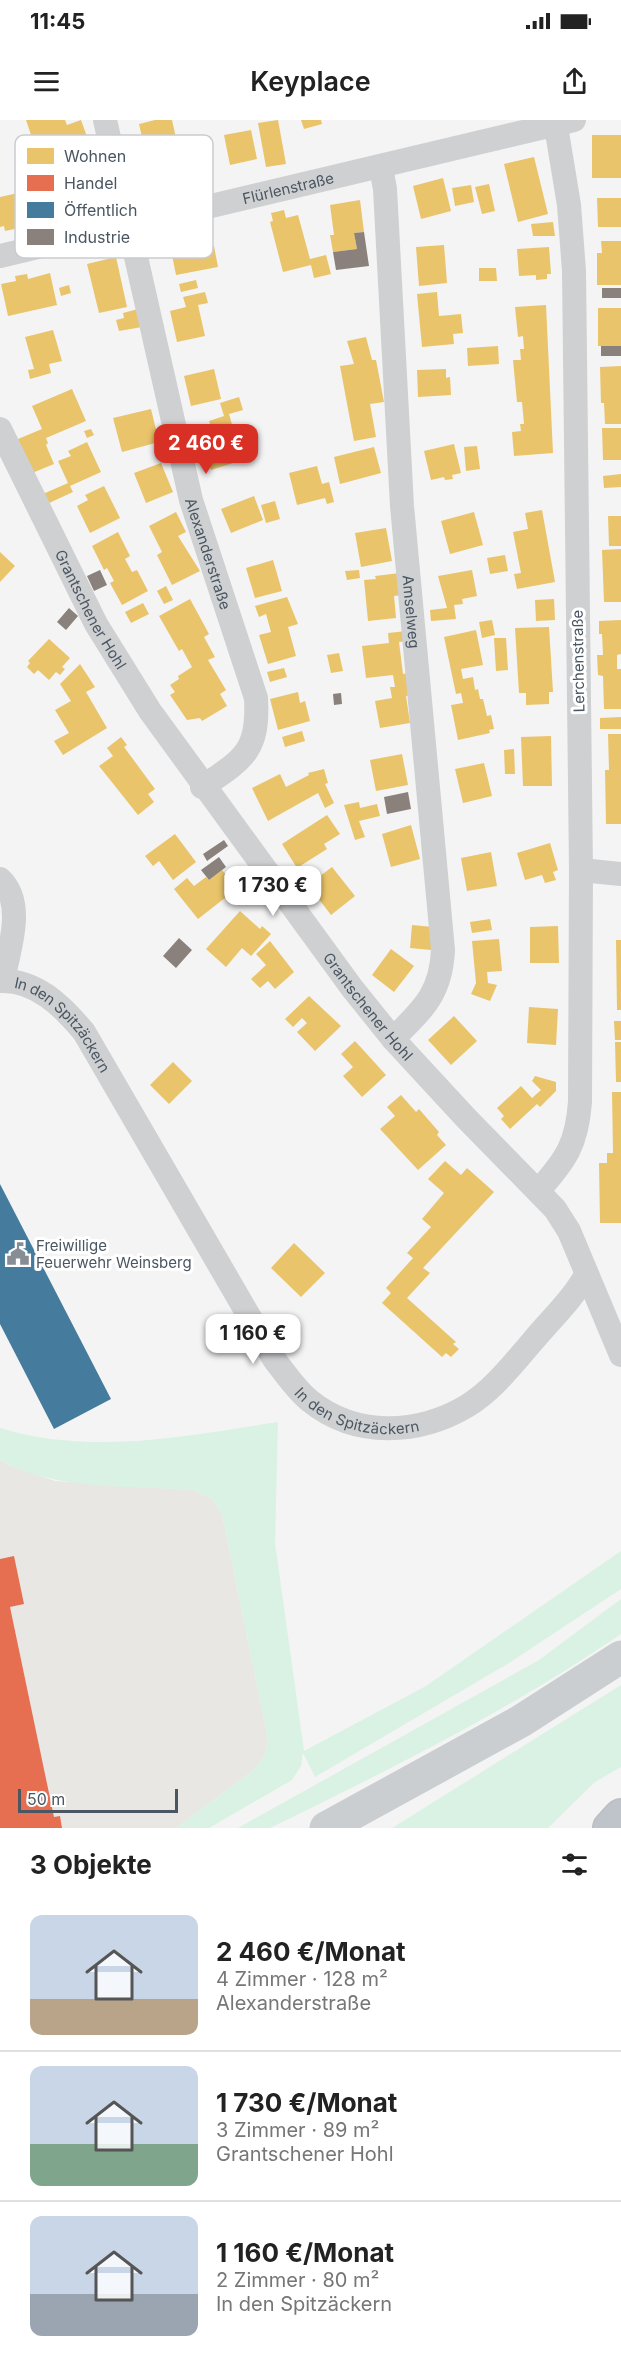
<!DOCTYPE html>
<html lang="de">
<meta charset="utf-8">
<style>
:root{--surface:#fff;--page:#f2f2f2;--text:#222;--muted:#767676;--line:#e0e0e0;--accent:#d93025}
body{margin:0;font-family:Inter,sans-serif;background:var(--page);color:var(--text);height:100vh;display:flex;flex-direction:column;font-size:22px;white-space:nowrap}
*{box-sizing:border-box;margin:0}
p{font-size:20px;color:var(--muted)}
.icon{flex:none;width:33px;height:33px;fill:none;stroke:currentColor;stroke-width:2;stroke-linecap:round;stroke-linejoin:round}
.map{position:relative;height:1708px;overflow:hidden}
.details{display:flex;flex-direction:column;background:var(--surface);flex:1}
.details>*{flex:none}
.scale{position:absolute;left:18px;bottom:15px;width:160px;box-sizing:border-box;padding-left:6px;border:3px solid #4a5661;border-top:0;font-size:16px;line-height:21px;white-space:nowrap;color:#4a5661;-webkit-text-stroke:4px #fff;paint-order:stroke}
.price{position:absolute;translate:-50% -51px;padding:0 14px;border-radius:12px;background:#fff;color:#222;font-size:20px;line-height:39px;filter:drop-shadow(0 2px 3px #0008)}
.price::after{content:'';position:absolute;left:50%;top:36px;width:18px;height:14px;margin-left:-9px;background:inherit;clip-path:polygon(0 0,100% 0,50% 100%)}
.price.current{background:var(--accent);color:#fff}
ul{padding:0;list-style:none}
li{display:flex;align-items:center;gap:18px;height:150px;padding:0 30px}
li+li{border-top:2px solid var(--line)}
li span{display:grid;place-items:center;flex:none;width:168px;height:120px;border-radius:12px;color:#555}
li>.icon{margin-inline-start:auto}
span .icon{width:72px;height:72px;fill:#fffc;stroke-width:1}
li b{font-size:26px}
h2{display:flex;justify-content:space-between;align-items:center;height:72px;padding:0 30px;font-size:26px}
.status{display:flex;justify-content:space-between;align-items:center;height:42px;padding:0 30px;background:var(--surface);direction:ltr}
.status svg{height:16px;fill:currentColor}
header{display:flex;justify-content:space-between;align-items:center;height:78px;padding:0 30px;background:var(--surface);font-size:27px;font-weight:600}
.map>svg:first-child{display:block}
.commercial{fill:#e8e7e3}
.green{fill:#d9f2e3}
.homes{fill:#e9c46a}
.shops{fill:#e76f51}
.public{fill:#457b9d}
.industry{fill:#8a817c}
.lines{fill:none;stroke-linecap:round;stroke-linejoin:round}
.highway-casing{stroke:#b9bec3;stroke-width:36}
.street{stroke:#ced0d2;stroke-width:24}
.primary{stroke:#caced1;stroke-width:33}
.highway{stroke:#bec4c9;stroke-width:33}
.labels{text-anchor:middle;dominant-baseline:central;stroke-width:6;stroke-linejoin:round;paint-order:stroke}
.street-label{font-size:15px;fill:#4a5661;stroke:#fff}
.poi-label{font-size:15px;fill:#4a5661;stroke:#fff;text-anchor:start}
.key{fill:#fff;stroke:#c9ccd0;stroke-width:1.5}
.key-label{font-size:16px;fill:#4a5661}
</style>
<div class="status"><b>11:45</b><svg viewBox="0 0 49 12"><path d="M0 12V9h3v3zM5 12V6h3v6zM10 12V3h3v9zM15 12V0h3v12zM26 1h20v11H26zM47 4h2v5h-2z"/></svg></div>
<header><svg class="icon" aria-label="menu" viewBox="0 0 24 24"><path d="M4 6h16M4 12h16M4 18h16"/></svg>Keyplace<svg class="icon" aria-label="share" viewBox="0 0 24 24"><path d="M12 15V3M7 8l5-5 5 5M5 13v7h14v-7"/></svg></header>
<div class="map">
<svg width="621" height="1708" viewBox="0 0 621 1708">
<rect width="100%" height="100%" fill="#f4f4f4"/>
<!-- commercial -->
<path class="commercial" d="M0,1340L11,1346L55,1361L192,1370L212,1379L222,1394L268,1619L265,1635L255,1649L176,1708H0Z"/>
<!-- green -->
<path class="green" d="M278,1302L275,1423L304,1631L426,1566L621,1431V1469L509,1543L315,1657L303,1633L301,1646L292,1660L209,1708H176L255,1649L265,1635L268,1619L222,1394L212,1379L192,1370C134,1366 50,1370 0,1340V1308C90,1336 187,1316 278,1302Z
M621,1479V1514C510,1590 391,1649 270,1708H238L539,1540Z
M621,1565V1647L595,1662L548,1708H392Z"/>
<!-- homes -->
<path class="homes" d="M26,0H65L67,5L81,0L90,25L78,29L83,41L66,47L59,26L37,33Z
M155,0H172L182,45L150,52L139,4Z
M278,0L286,44L266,47L258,3Z
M301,0H321L322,4L304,9Z
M251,10L257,39L230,45L224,15Z
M592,15H621V58H592Z
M534,37L548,94L518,102L504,44Z
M443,58L451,91L421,99L413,66Z
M489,64L495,91L482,94L475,67Z
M471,65L474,82L455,86L452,68Z
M27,71L29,81L37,80L40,96L33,98L34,105L5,111L4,106L0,107V77Z
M597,78H621V107H598Z
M360,80L364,112L354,113L357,129L333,132L330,115H334L330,85Z
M284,90L286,98L298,95L310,139L326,135L331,154L314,158L311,145L283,152L270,102L273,101L271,93Z
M553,102L555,116H533L531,104Z
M195,121L197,129L214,126L218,147L176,155L170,125Z
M601,121H621V165H597V133H602Z
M444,125L447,163L419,166L416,127Z
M549,127L551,154H547V159L536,160V155L519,156L517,129Z
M116,137L127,187L99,193L87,144Z
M479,148H496L497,161H479Z
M50,153L57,185L8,196L1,164L16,161L15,156L27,154L28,159Z
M196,160L198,168L181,172L179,164Z
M69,165L71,173L61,176L59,168Z
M205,172L208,183L198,185L205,216L177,222L170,191L186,187L183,177Z
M437,172L439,196L461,194L463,213L453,214L454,224L422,227L417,174Z
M546,185L553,333L514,336L512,312L521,311L520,304H524L522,282H517L513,240H521L520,229H524L523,216L518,217L515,187Z
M598,188H621V226H598Z
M138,189L142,207L119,211L116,200L124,198L123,193Z
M53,210L62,241L49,244L51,253L30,259L28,250L34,249L25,217Z
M366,217L372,240H376L384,282L370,284L376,317L354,321L340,246L354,244L347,221Z
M498,226L499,244L468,246L467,228Z
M621,246V304H605L604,283H601L600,247Z
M214,249L221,279L191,286L184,256Z
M446,249V258L450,257L451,275L418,277L417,250Z
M72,269L86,301L46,318L48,323L46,325L54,344L32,353L18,319L42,309L32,286Z
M239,277L243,290L229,294L233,308L228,310L239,341L211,350L201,319L214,315L209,301L224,296L220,283Z
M151,289L159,322L122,332L113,298Z
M602,308H621V340H603Z
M91,309L94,315L87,318L84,311Z
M87,322L101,352L70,366L73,372L47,384L43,374L68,363L58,341L71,336L68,331Z
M454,324L461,353L452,355L453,359L445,360L444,357L431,360L424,331Z
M477,326L480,349L466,351L464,327Z
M374,327L381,353L340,364L334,337Z
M161,343L173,372L146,383L134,353Z
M317,346L322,364L329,362L334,382L327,384L325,378L297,385L289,353Z
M621,354V367L604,368L603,356Z
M104,366L120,398L90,413L77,386L88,380L85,375Z
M254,376L263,400L231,413L221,389Z
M275,381L280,399L266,403L261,385Z
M542,390L555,462L517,469L514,454L521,453L513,412L528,409L525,393Z
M176,392L186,412L178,416L200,451L172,465L157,435L162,432L149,406Z
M474,392L483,425L450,434L441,401Z
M608,396H621V426H609Z
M386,408L392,441L361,447L355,413Z
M118,412L130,436L125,439L132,452L137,450L148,471L122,485L110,463L114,461L107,448L104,450L92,426Z
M621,429V482H604L602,430Z
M0,432L15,446L0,462Z
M505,435L508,451L490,454L487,438Z
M273,440L282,471L255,478L246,448Z
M359,450L360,458L347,460L345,451Z
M472,450L477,476L462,479L463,484L454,485L456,499L431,501L430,490L447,488L438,456Z
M400,453L402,475L394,476L396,498L368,501L364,460L376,459L375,456Z
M166,466L173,480L164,484L157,471Z
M287,477L298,504L288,507L296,536L268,544L259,515L271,512L266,494L259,497L255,486Z
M190,479L209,514L204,517L215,537L208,540L226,570L220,574L227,586L202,601L200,598L187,600L170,575L175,572L170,565L179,559L178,556L192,547L182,529L179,531L159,496Z
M554,479L555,500L536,501L535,480Z
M143,483L149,494L131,503L125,492Z
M492,500L495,515L482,518L479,502Z
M621,500V534L617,535V549H621V589H604L603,556L598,555L597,535H603L602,514H599V501Z
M549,507L553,572H549V584L526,585V573H519L515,508Z
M476,510L483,545L461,549L463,559L473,557L475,570L478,569L480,579H483L487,596L491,595L494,609L489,610L490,613L458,620L451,585L463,583L461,573L456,574L444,517Z
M407,511L408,521L399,522L403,554L408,553L411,575L406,576L410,603L380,608L375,581L392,578L390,567H395L393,555L366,558L362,526L389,523L388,513Z
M494,518H506L508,550L496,551Z
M49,519L70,538L62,547L65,549L60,555L56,552L49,560L38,550L34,554L27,547L30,543L28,541Z
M339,533L343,551L331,553L327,535Z
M80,544L95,567L86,572L107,608L63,635L54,621L69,613L55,590L71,581L60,564Z
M284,548L287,557L270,562L267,552Z
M298,572L300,583L305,581L310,601L278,610L270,579Z
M621,597V609H600V598Z
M302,611L305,621L285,627L282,617Z
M608,614H621V704H606L605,650H609Z
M551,616L552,666H523L521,617Z
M121,617L127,625L124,627L155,669L148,674L154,682L138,695L99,646L113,636L107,628Z
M514,629L515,654H505L504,630Z
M402,634L408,665L376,671L370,640Z
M484,643L492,676L463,683L455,649Z
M324,649L328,663L325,664L334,683L325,688L318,673L268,701L252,668L280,654L286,667L309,655L308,653Z
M359,682L360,688L377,684L380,696L359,701L365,717L355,720L344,685Z
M327,695L340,714L324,724L327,729L297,748L282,724Z
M411,705L420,739L391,747L382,714Z
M175,714L196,742L173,760L159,741L153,746L145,736Z
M550,723L558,750L553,752L556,760L545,763L542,755L525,760L517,733Z
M491,732L497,766L467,771L461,738Z
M332,747L355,776L331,795L308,765Z
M222,750L232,762L225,768L230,774L198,799L174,769L187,758L194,766L206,757L209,760Z
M240,791L260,809L262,806L271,814L251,836L242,828L226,847L206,829Z
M490,799L492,810L472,813L470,802Z
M412,805L433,807L431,830L410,828Z
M558,806L559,843H530V807Z
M499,819L502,851L487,852L488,863L497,865L490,881L471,874L476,863L472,821Z
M616,820H621V890H617Z
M270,821L294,852L275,869L268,861L260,868L251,859L266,845L256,834Z
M391,829L414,846L394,872L372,855Z
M309,876L341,906L315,931L297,912L307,903L302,898L293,907L285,899Z
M529,887L558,889L556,925L527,923Z
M454,896L477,921L451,945L428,920Z
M614,901H621V920H615Z
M355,921L386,955L362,977L343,956L353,947L341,934Z
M615,922H621V962H616Z
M173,942L192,961L169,984L150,965Z
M535,956L556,962V971L540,987L537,984L510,1009L501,999L504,996L497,988L521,966L532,978L541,970L532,961Z
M612,972H621V1103H600L599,1043H607V1033H613Z
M401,975L416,992L419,989L439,1012L437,1015L446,1025L418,1050L380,1009L395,996L387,987Z
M445,1041L461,1055L467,1048L494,1072L423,1148L430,1153L407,1178L456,1222L453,1224L459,1229L451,1237L446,1233L442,1237L382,1183L391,1173L386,1168L413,1138L407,1133L431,1107L422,1099L444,1073L428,1059Z
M294,1123L325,1153L301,1177L271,1148Z"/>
<!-- shops -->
<path class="shops" d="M14,1436L24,1484L10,1487L54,1697L60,1696L62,1708H0V1439Z"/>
<!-- public -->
<path class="public" d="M0,1064L111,1279L54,1309L0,1204Z"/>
<!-- industry -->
<path class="industry" d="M364,112L369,146L336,150L333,132L357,129L354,113Z
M602,168H621V178H602Z
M601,226H621V236H601Z
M100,450L107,465L94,471L87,456Z
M69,488L78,496L66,510L57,502Z
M341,573L342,584L334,585L333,574Z
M408,672L411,689L387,694L384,677Z
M224,720L228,726L207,741L203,734Z
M219,737L226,747L209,760L201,750Z
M261,762L266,769L253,779L247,773Z
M179,818L192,830L176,848L163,836Z"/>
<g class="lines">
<!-- highway casing -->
<g class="highway-casing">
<path id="highway" d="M610,1708L621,1696"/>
</g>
<!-- street -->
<g class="street">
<path id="s1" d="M105,0L191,380L256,578C259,631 244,639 202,667"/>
<path id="s2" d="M381,47L385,69L402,386L443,830C441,874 423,889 393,919"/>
<path id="s3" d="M0,136L574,0"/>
<path id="s4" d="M0,309L96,504L150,591L352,868L393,919L466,998L555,1089L569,1111L621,1235"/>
<path d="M581,750L621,754"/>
<path d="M0,759C26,783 9,829 3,860"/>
<path id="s5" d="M0,861C36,859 63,887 84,912L274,1239C285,1253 296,1270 310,1281C356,1318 418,1315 467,1286C493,1270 513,1244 532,1222C551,1199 572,1180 586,1155"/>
<path d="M538,1071C566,1040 577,1024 580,982L581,750L574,151L569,85L555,0"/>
</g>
<!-- primary -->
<path class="primary" d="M326,1708L521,1601L621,1537"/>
<!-- highway -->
<use href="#highway" class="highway"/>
</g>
<!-- icons -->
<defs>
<g id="civic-bare" transform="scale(1.8)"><path d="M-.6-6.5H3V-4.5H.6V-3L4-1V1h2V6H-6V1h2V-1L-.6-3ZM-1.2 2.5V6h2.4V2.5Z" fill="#868d94" stroke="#fff" stroke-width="2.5" paint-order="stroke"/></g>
</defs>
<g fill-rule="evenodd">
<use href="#civic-bare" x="18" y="1134"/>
</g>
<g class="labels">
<!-- street labels -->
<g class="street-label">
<text stroke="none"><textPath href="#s3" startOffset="296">Flürlenstraße</textPath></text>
<text stroke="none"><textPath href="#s1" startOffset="446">Alexanderstraße</textPath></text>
<text stroke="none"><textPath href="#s4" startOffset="202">Grantschener Hohl</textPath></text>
<text stroke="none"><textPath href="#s2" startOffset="446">Amselweg</textPath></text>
<text transform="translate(578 541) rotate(-91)">Lerchenstraße</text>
<text stroke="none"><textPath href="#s4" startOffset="687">Grantschener Hohl</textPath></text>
<text stroke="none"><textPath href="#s5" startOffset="81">In den Spitzäckern</textPath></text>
<text stroke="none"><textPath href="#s5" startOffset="585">In den Spitzäckern</textPath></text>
</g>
<!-- poi labels -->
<g class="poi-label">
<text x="36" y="1125">Freiwillige<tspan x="36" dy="17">Feuerwehr Weinsberg</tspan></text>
</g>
</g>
<!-- legend -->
<rect x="15" y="15" width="198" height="123" rx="9" class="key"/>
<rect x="27" y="28" width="27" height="16" fill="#e9c46a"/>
<rect x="27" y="55" width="27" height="16" fill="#e76f51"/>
<rect x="27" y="82" width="27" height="16" fill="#457b9d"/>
<rect x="27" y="109" width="27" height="16" fill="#8a817c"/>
<g class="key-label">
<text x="64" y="42">Wohnen</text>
<text x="64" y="69">Handel</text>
<text x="64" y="96">Öffentlich</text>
<text x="64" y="123">Industrie</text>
</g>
</svg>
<div class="scale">50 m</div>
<b class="price current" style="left:206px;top:355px">2 460 €</b>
<b class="price" style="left:273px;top:797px">1 730 €</b>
<b class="price" style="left:253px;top:1245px">1 160 €</b>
</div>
<section class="details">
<h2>3 Objekte<svg class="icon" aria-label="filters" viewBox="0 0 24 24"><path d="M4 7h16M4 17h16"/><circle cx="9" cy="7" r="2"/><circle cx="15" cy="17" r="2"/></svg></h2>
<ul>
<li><span style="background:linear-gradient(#c9d6e8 70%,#b9a48a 0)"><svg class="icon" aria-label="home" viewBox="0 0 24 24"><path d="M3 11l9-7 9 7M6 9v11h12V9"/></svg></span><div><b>2 460 €/Monat</b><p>4 Zimmer · 128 m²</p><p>Alexanderstraße</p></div></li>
<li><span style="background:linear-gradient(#c9d6e8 65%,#7fa58c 0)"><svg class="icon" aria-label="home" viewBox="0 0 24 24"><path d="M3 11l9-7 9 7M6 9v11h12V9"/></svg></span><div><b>1 730 €/Monat</b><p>3 Zimmer · 89 m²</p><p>Grantschener Hohl</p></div></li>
<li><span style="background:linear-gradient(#c9d6e8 65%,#9aa5b1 0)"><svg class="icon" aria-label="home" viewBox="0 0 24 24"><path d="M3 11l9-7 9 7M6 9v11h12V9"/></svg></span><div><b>1 160 €/Monat</b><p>2 Zimmer · 80 m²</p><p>In den Spitzäckern</p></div></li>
</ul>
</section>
